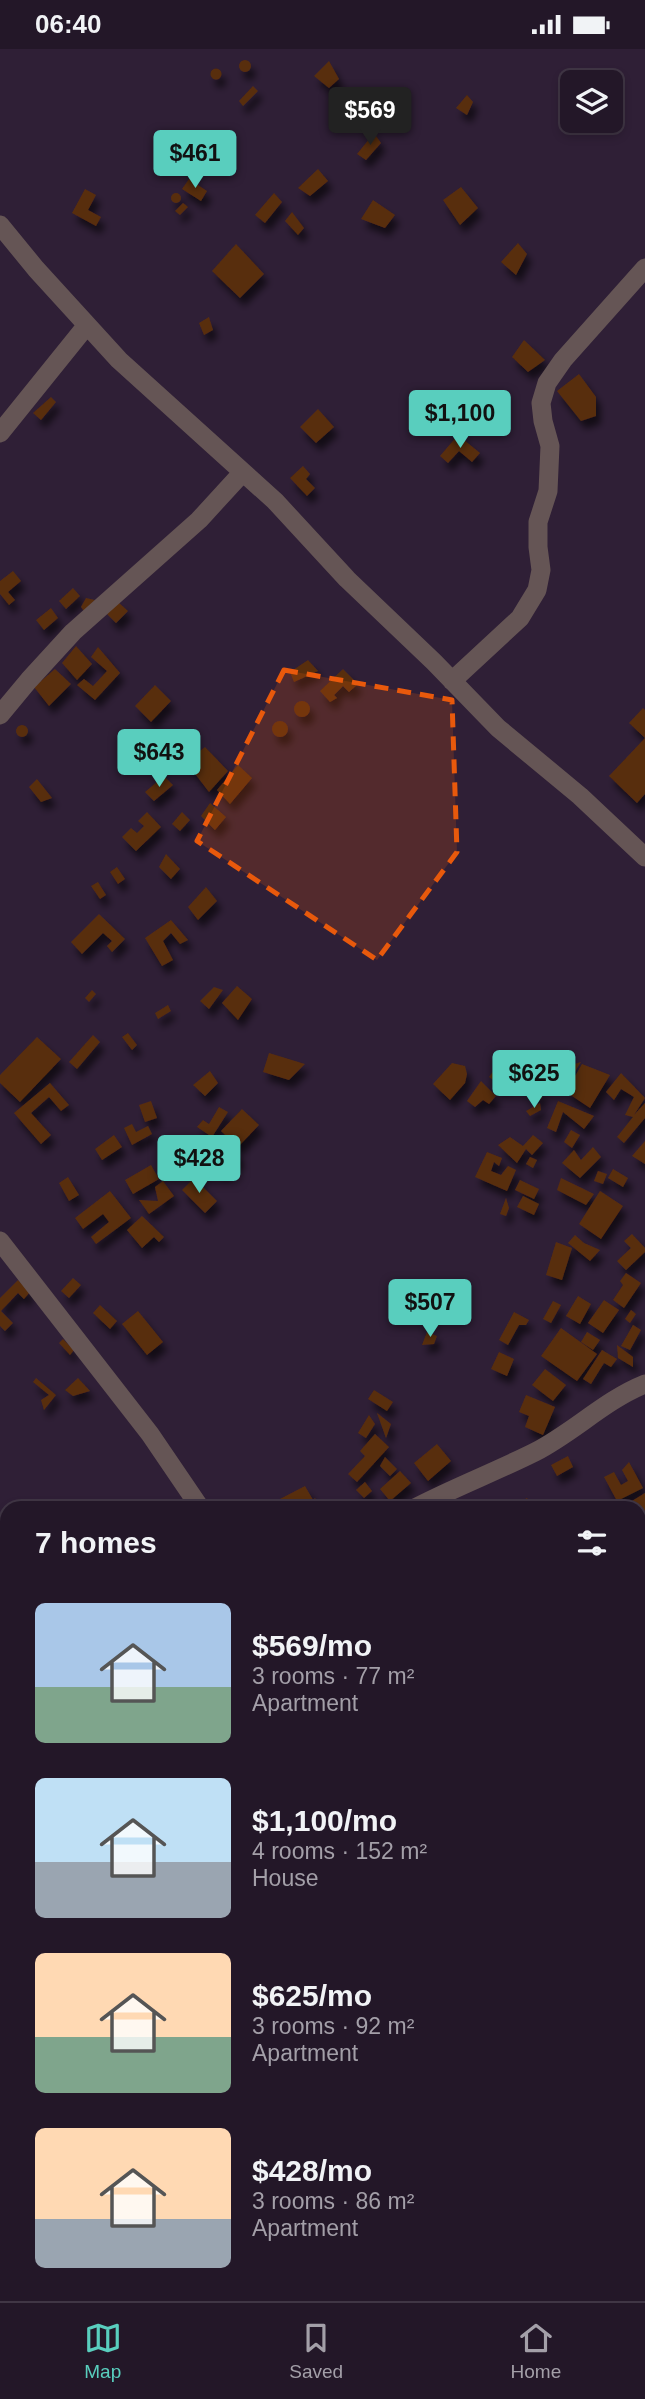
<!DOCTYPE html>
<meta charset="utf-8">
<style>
:root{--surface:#231728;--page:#2f2434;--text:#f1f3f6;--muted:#a39fa8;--line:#403645;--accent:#59cebe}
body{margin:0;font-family:Helvetica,sans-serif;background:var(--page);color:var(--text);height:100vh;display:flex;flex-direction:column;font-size:26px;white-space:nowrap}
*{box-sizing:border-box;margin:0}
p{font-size:23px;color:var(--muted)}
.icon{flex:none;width:38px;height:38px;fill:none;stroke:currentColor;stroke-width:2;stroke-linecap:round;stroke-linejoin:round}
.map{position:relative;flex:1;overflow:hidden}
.side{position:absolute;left:0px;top:1452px;width:646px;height:800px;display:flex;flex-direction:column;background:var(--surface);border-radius:21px 21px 0 0;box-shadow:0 4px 10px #0003,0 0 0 2px var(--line)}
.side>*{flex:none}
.fabs{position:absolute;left:560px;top:21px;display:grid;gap:14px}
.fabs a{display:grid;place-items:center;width:63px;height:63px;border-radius:10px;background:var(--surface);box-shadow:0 4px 10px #0003,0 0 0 2px var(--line);font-size:35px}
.price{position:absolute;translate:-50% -60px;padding:0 16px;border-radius:7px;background:var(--accent);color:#111;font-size:23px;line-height:46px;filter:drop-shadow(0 2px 4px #0008)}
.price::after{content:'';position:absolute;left:50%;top:42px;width:21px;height:16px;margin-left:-10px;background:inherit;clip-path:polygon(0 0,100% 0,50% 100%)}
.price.selected{background:#222;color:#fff}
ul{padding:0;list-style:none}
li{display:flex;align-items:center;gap:21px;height:175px;padding:0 35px}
li span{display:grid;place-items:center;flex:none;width:196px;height:140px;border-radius:10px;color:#555}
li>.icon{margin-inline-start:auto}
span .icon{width:84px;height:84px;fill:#fffc;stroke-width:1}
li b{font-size:30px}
h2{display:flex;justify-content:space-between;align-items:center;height:84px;padding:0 35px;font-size:30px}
.status{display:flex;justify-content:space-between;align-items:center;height:49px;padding:0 35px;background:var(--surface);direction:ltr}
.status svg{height:19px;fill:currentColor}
.dock{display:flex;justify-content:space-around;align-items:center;height:98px;border-top:2px solid var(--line);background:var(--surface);font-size:19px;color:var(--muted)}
.dock a{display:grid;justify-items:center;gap:4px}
.dock .selected{color:var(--accent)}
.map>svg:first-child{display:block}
.building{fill:#592d10;filter:url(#shadow)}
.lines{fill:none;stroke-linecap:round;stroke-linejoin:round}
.minor{stroke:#655555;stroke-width:19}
.marked{fill:#e8590c;fill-opacity:0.2;stroke:#e8590c;stroke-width:5;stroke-dasharray:14 9;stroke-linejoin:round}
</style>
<div class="status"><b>06:40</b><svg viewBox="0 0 49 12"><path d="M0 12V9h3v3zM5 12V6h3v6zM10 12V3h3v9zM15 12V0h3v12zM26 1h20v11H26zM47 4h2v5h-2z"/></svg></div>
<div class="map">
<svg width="645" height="2252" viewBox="0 0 645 2252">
<defs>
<filter id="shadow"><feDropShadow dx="4.5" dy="8" stdDeviation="3.5" flood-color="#0009"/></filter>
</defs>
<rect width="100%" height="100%" fill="#2f1f36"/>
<!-- building -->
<path class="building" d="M239 17a6 6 0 1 1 12 0a6 6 0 1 1-12 0Z
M329,12L339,30L329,39L314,27Z
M210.5 25a5.5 5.5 0 1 1 11 0a5.5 5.5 0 1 1-11 0Z
M253,37L258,42L243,57L239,52Z
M467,46L473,53L467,66L456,59Z
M374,84L381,94L366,111L357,105Z
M318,120L328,132L310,147L298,139Z
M189,130L207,142L201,152L182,140Z
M461,138L478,159L460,176L443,151Z
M85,140L96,146L88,161L101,168L96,177L72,164Z
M171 149a5 5 0 1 1 10 0a5 5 0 1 1-10 0Z
M274,144L282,153L265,174L255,166Z
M373,151L395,166L385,179L361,170Z
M183,154L188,158L180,166L175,162Z
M292,163L304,179L298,186L285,172Z
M518,194L527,205L516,226L501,213Z
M236,195L264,225L240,249L212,222Z
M209,268L213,281L204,286L199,274Z
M524,291L545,311L528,323L512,308Z
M579,325L596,348V367L581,372L557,342Z
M51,348L56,353L41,371L33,364Z
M318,360L334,378L316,394L300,378Z
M458,386L480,404L472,413L459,402L448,414L440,407Z
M303,417L310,425L306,430L315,439L307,447L290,429Z
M13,522L21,532L8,543L15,551L9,556L0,545V532Z
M73,539L80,547L66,560L59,552Z
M86,549L95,551L84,562L81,558Z
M118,553L128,562L116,574L107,565Z
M51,559L58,569L44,581L36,571Z
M76,597L92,615L77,631L62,614Z
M98,598L120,624L95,651L77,636L84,630L93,637L107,622L91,608Z
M308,611L318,622L294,633L290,623Z
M55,620L71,635L49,657L34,638Z
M343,620L358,635L349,643L343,637L334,646L337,649L330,653L320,642Z
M155,636L171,652L151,673L135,657Z
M294 660a8 8 0 1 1 16 0a8 8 0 1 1-16 0Z
M643,659L645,661V745L637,754L609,727L645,689L629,674Z
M272 680a8 8 0 1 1 16 0a8 8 0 1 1-16 0Z
M16 682a6 6 0 1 1 12 0a6 6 0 1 1-12 0Z
M178,686L189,698L183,704L171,692Z
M146,687L166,704L154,715L142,702Z
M205,698L228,722L209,743L186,713Z
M238,716L252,729L230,755L217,741Z
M164,727L173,736L154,752L145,743Z
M37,730L52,749L41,753L29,738Z
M210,754L226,768L215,781L201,767Z
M147,763L161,778L136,802L122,788L131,779L137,784L144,777L138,772Z
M182,763L190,771L180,782L172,775Z
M166,805L180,820L171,830L159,818Z
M117,818L125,830L118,835L110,823Z
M98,833L106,846L100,850L91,837Z
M206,838L217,852L198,871L188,858Z
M99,865L125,890L112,903L107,897L112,892L103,884L82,905L71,893Z
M171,871L188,891L180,895L171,884L163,892L173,911L162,917L145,889Z
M237,937L252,950L238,971L222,954Z
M214,938L223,941L209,960L200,952Z
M92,941L96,945L89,953L85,949Z
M168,956L171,962L158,970L155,964Z
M128,984L137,996L132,1001L122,988Z
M93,986L100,993L77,1020L69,1013Z
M37,988L61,1010L20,1053L0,1034V1026Z
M535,1001L538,1015L529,1016L527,1009Z
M269,1004L305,1015L289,1031L263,1023Z
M581,1013L569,1032L548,1023Z
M452,1014L465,1017L467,1025L465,1034L450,1051L433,1035Z
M582,1015L610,1026L590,1059L566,1043Z
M495,1020L509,1030L503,1038L489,1028Z
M210,1022L218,1034L205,1047L193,1036Z
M621,1024L645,1049L634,1066L645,1054V1069L624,1094L617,1088L633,1068L625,1066L634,1048L621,1040L614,1051L606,1043Z
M481,1032L496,1047L489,1055L483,1051L475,1058L467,1052Z
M50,1034L69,1056L61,1062L49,1048L31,1064L51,1086L41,1095L14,1064Z
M542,1041V1049L535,1052L532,1046Z
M151,1052L157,1069L145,1073L139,1056Z
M558,1052L594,1067L584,1080L563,1063L556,1083L547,1079Z
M540,1054L541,1061L530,1067L526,1062Z
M219,1058L228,1063L212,1088L197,1078L203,1071L209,1075Z
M242,1060L259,1076L238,1098L221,1082Z
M132,1075L136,1083L148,1077L152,1085L132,1096L124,1079Z
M571,1081L580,1086L572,1099L564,1093Z
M114,1086L122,1098L102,1111L95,1100Z
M533,1086L543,1094L532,1106L526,1100L517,1114L498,1096L510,1088L523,1097Z
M645,1092V1115L632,1107Z
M231,1097L240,1109L221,1123L212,1111Z
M593,1098L601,1108L580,1129L562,1114L574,1101L581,1111Z
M487,1103L502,1109L499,1117L494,1113L491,1122L501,1126L508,1117L516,1121L507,1142L475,1128Z
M530,1108L537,1111L533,1119L526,1115Z
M151,1116L159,1130L133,1145L125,1131Z
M613,1120L628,1129L623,1138L608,1129Z
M598,1122L607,1125L603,1135L594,1132Z
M68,1128L79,1146L69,1152L59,1134Z
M194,1129L217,1152L205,1164L182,1141Z
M561,1129L594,1145L586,1156L557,1141Z
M520,1131L539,1140L534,1150L515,1141Z
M163,1132L174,1147L149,1165L139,1151L158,1152L155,1138Z
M110,1142L131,1169L96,1195L91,1188L109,1173L103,1165L83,1180L75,1169Z
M600,1142L623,1157L601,1190L579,1175Z
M523,1147L539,1155L534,1166L517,1158Z
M506,1149L509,1159L506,1167L500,1165Z
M142,1167L164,1188L159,1193L154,1188L142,1199L127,1181Z
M632,1185L645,1199V1203L626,1221L617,1212L631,1199L624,1192Z
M575,1186L584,1194L600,1201L590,1212L568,1194Z
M556,1193L572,1199L562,1231L546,1226Z
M626,1224L641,1234L624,1259L613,1251L623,1236L620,1232Z
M73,1229L81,1236L69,1249L61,1242Z
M18,1231L30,1243L24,1250L18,1244L1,1262L13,1274L5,1282L0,1277V1249Z
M578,1247L591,1255L580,1275L566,1267Z
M604,1251L619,1261L603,1284L588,1274Z
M553,1252L561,1256L551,1274L543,1270Z
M100,1256L117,1272L110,1280L93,1264Z
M631,1261L636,1265L630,1274L625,1270Z
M138,1262L163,1293L147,1306L122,1275Z
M514,1263L529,1271L526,1276H519L508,1296L499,1291Z
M633,1276L641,1281L630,1301L621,1297Z
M561,1279L597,1305L577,1332L541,1307Z
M427,1283L437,1287L434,1295L422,1296Z
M587,1283L600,1291L593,1301L581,1293Z
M63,1290L74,1301L70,1306L59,1294Z
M617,1296L633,1308V1318L618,1309Z
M602,1301L617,1310L611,1318L604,1314L591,1335L583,1330Z
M499,1303L514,1310L507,1327L491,1320Z
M545,1320L566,1336L553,1352L532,1336Z
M36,1329L56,1346L44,1361L41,1351L49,1346L33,1333Z
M78,1329L90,1342L73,1347L65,1341Z
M374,1341L393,1353L387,1362L368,1350Z
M526,1346L555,1358L543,1386L525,1378L529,1367L519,1363Z
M377,1364L391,1375L386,1389Z
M369,1366L375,1375L366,1389L358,1384Z
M375,1385L389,1398L357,1433L348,1425L365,1407L360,1402Z
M437,1395L451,1412L428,1432L414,1414Z
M568,1407L573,1418L557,1427L551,1416Z
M385,1408L397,1420L390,1427L380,1417Z
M629,1413L643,1439L617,1452L604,1428L614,1423L621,1436L628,1432L622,1421Z
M400,1422L411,1434L390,1452L380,1440Z
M365,1433L372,1442L364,1449L356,1441Z
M305,1437L313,1451L315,1449L321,1460H283L278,1451Z
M645,1444V1480L639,1484V1460H619Z
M527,1449L533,1460H506Z
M370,1452L375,1460H360Z
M639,1588L645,1599V1622L639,1625Z
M645,1633V1660L639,1649V1637Z
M639,1667L645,1687V1696L639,1699Z
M645,1761V1783L639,1786V1764Z
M639,1801L645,1814V1829L639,1832Z
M0,1913L7,1920L3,1927L0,1924Z
M0,1939L7,1944L2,1952L0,1951Z
M-0.5 2017a4.5 4.5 0 1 1 9 0a4.5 4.5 0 1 1-9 0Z
M7,2035V2056L0,2038Z
M0,2053L7,2068L0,2073Z
M3,2114L7,2133L0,2135V2117Z
M642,2204L645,2210V2234L639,2222V2205Z
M41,2245H52L48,2252L40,2247Z
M226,2245H259L261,2251L229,2252Z
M276,2245H300L288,2252H280Z
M312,2245H352L355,2252H316Z
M397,2245H416L419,2251L401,2252Z
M500,2245H523L527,2252H493L492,2249Z
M530,2245H561L548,2252H534Z"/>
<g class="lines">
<!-- minor -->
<path class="minor" d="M0,176L36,220L119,311L275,452L347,530L434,613L498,679L580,747L645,808
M0,384L87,276
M452,632L520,569L537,541L541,521L538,498V473L548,442L550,397L543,372L541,354L547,334L563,311L645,219
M0,666L29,631L73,583L199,471L243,423
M0,1192L150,1385L201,1460
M413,1460C453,1439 495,1423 535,1403C574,1383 605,1351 645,1335
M639,1538L645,1535
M639,1728L645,1726
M639,1928L645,1925
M639,1997L645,2007
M0,2086L7,2083
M639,2153L645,2150
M133,2252L149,2245
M172,2252L173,2245
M449,2252L462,2245"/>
</g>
<!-- marked area -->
<path class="marked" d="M284,621L452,651L457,803L377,911L197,792Z"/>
</svg>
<div class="fabs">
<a><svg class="icon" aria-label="layers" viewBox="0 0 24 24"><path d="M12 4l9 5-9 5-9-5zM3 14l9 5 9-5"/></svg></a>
</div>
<b class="price selected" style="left:370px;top:98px">$569</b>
<b class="price" style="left:195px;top:141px">$461</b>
<b class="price" style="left:460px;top:401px">$1,100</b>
<b class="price" style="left:159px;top:740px">$643</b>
<b class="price" style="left:534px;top:1061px">$625</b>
<b class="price" style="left:199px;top:1146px">$428</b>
<b class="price" style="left:430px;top:1290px">$507</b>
<section class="side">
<h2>7 homes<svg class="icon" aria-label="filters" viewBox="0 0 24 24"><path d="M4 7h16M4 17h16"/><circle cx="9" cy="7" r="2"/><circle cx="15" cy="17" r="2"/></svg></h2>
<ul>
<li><span style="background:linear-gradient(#a9c7e8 60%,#7fa58c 0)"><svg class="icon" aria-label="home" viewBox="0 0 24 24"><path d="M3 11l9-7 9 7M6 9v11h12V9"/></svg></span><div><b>$569/mo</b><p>3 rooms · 77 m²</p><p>Apartment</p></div></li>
<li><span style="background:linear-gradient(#bfe0f5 60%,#9aa5b1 0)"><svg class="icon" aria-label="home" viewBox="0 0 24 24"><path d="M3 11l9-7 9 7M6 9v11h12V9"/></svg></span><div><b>$1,100/mo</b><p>4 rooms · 152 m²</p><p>House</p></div></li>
<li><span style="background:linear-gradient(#ffd9b3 60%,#7fa58c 0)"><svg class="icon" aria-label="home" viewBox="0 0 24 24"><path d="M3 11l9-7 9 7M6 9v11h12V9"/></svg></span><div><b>$625/mo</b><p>3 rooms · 92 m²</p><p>Apartment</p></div></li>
<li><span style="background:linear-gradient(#ffd9b3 65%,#9aa5b1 0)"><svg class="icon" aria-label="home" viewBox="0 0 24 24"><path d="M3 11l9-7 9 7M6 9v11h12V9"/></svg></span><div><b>$428/mo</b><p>3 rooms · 86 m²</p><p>Apartment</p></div></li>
</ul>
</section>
</div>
<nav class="dock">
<a class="selected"><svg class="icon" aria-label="map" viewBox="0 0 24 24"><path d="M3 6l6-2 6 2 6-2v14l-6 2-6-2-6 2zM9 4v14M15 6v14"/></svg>Map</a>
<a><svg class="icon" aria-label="saved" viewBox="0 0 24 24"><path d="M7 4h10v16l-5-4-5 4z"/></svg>Saved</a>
<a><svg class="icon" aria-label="home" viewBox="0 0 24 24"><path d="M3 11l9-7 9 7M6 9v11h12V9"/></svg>Home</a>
</nav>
